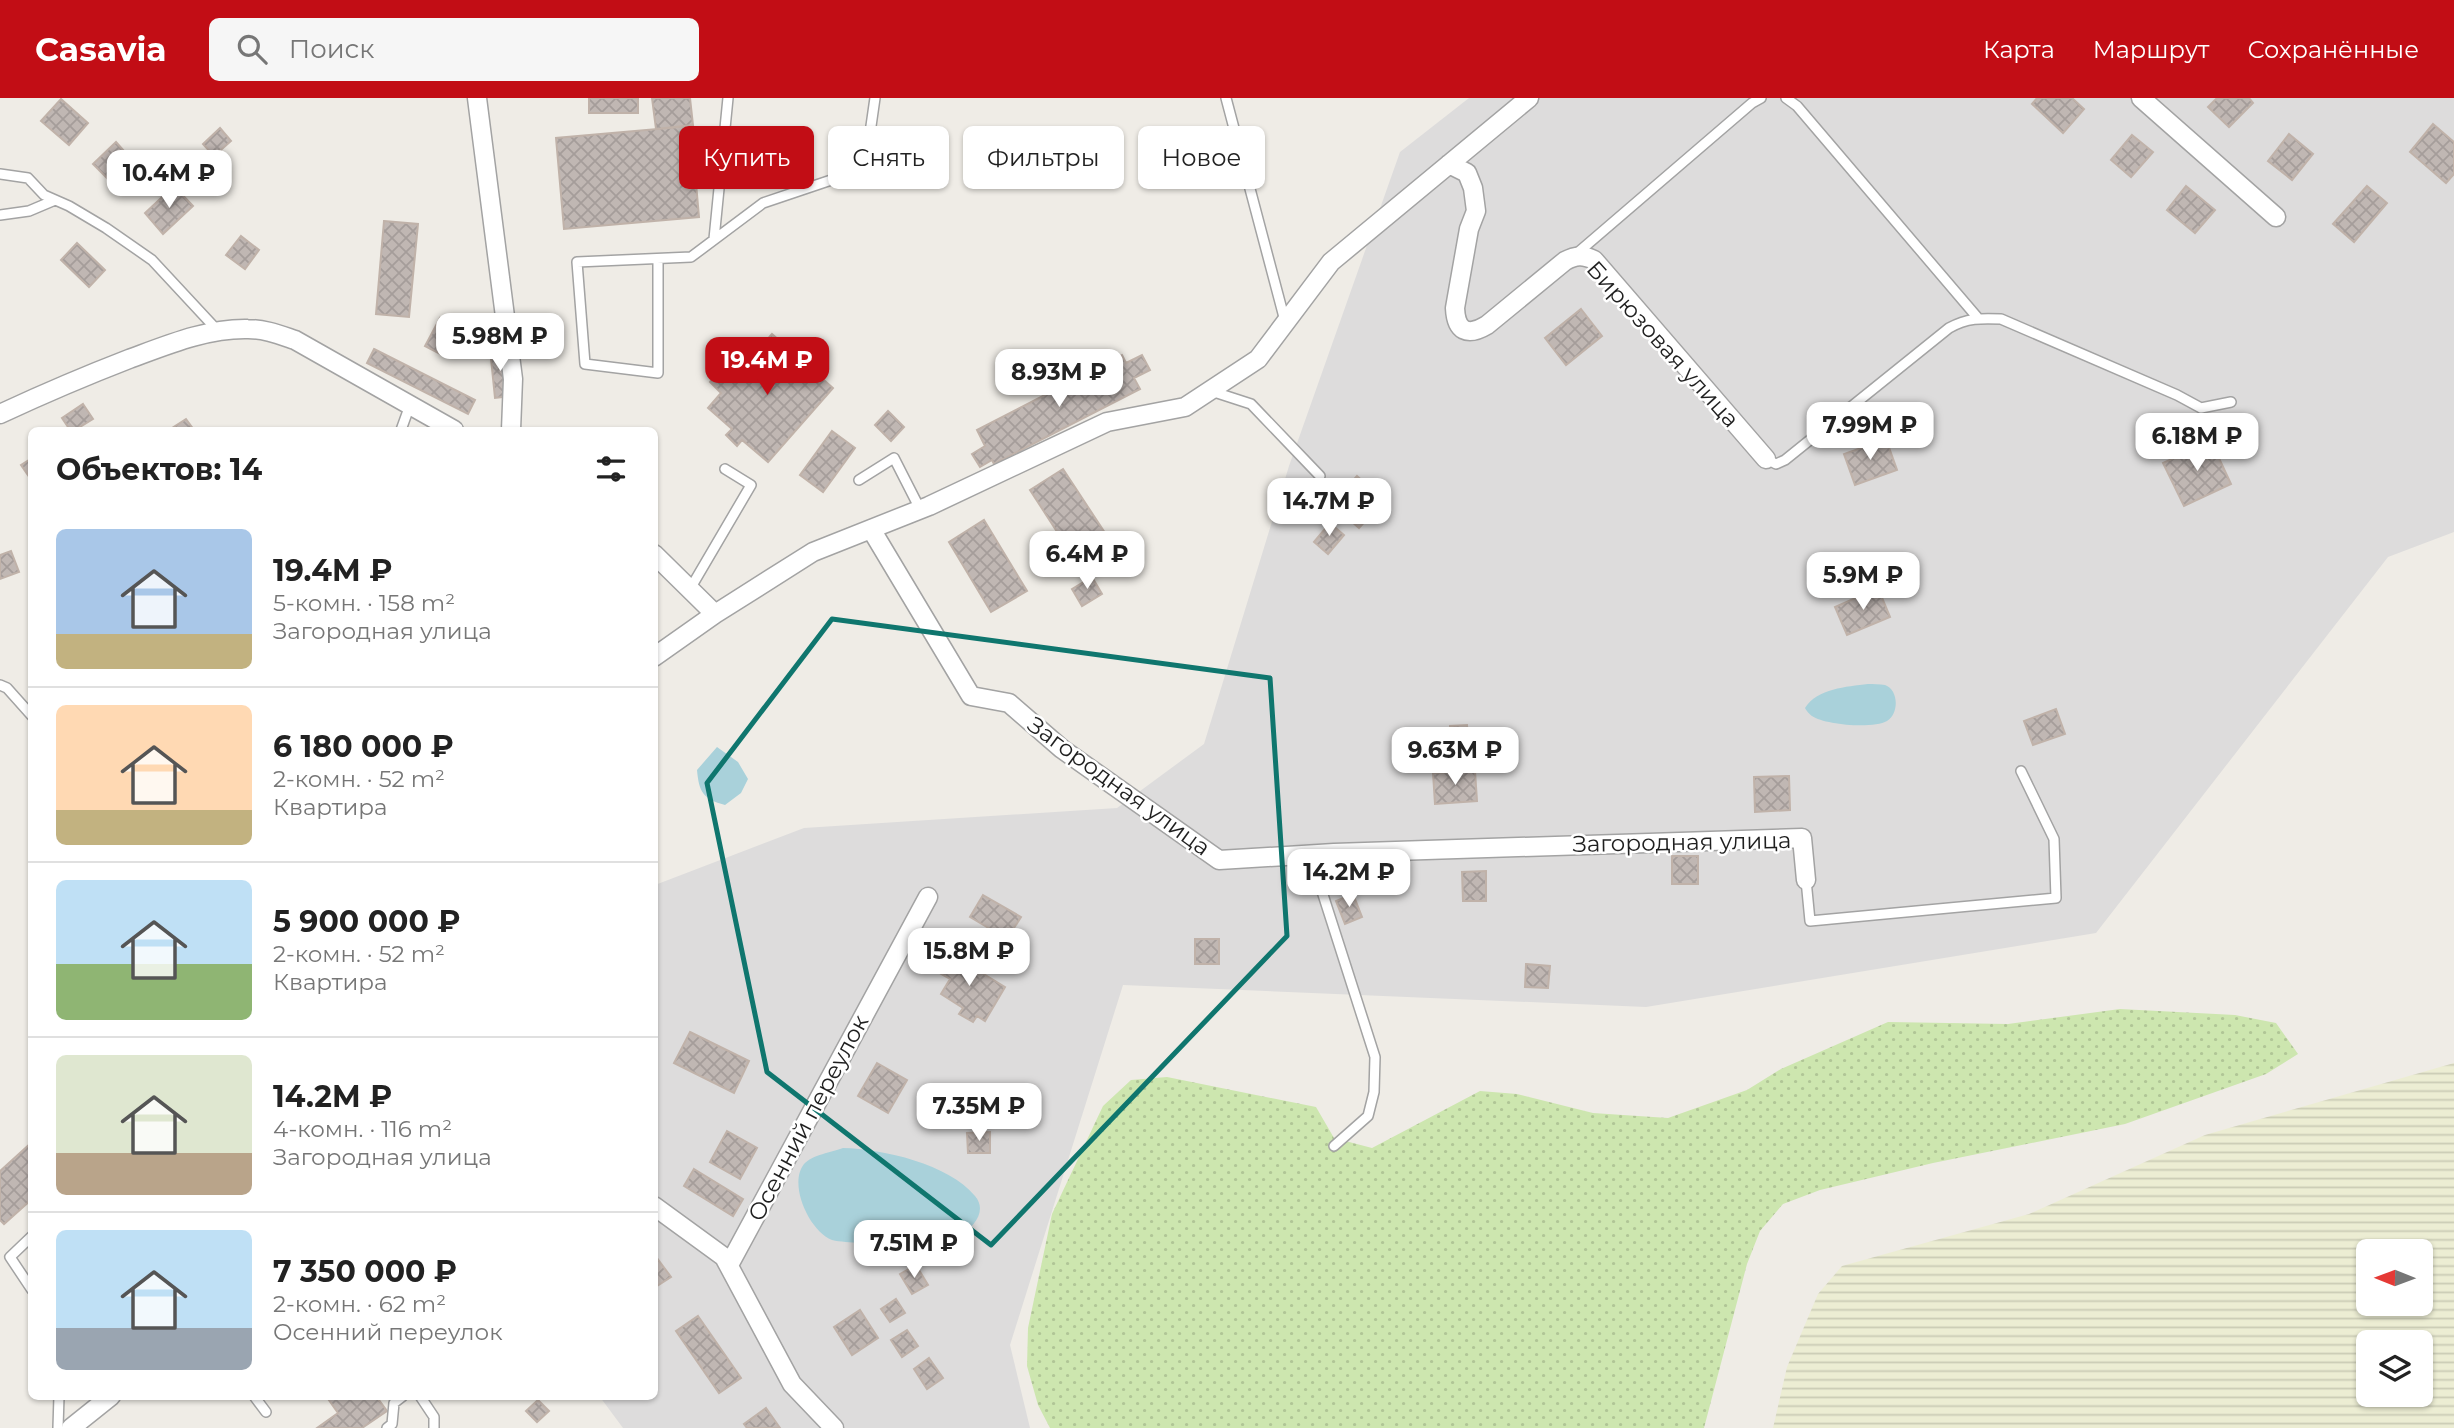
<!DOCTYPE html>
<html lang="ru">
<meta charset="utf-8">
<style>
:root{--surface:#fff;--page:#f6f6f6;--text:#222;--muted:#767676;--line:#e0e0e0;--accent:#c20d15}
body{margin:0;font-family:Montserrat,sans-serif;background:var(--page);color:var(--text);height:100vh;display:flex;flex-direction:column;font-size:26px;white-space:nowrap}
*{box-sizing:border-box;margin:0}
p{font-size:23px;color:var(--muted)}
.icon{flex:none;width:38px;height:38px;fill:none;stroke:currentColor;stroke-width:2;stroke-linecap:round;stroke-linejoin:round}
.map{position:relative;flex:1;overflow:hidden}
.side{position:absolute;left:28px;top:329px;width:630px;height:973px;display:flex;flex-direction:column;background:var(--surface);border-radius:10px;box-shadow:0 2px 5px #0004}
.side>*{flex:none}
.top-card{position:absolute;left:679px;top:28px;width:665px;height:63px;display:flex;gap:14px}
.needle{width:46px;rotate:271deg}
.tools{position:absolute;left:2356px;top:1141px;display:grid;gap:14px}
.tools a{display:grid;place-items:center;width:77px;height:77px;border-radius:10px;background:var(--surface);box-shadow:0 2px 5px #0004;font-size:35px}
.price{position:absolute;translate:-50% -60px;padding:0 16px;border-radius:14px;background:#fff;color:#222;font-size:23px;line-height:46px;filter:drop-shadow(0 2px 4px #0008)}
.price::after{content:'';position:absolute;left:50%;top:42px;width:21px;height:16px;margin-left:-10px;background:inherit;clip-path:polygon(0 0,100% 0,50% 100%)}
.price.current{background:var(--accent);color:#fff}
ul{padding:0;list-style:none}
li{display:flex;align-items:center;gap:21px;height:175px;padding:0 28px}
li+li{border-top:2px solid var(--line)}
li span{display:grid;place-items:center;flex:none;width:196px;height:140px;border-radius:10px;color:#555}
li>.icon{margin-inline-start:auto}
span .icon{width:84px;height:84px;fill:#fffc;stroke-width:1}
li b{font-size:30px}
h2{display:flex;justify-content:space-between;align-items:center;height:84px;padding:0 28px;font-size:30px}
.chip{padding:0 24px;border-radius:10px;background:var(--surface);box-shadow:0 2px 5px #0004;font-size:24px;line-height:63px}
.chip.current{background:var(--accent);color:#fff}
header{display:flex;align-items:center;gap:42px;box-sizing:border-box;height:98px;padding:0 35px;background:var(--accent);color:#fff}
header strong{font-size:33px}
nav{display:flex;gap:38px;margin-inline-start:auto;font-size:24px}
.search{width:490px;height:63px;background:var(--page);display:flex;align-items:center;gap:18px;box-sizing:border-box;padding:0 24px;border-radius:10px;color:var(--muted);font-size:26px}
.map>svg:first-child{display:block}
.residential{fill:#dddcdc}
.farmland{fill:url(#farmland-rules);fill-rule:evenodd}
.grass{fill:url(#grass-dots)}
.water{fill:#a9d1da}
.building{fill:url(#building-cross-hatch);stroke:#c0b2a9;stroke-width:2}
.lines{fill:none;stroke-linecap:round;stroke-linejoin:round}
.lane-casing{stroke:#a3a3a3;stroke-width:12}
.street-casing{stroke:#a3a3a3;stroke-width:21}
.lane{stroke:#fff;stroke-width:9}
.street{stroke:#fff;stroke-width:18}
.marked{fill:none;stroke:#0f766e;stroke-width:5;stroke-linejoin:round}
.labels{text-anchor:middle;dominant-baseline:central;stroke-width:5;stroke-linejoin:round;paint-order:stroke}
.street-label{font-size:23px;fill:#1f1f1f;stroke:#fff}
</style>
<header>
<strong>Casavia</strong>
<div class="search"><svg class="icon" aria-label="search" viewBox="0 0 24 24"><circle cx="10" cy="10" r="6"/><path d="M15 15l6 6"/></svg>Поиск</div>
<nav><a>Карта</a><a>Маршрут</a><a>Сохранённые</a></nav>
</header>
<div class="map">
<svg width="2454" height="1330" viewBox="0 0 2454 1330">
<defs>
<pattern id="farmland-rules" width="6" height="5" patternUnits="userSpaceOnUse" patternTransform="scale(1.75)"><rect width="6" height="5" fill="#ecedd3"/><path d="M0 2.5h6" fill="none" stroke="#cacbb5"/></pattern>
<pattern id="grass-dots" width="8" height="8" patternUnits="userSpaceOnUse" patternTransform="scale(1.75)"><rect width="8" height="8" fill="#cde6af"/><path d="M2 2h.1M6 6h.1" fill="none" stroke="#b0c596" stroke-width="1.8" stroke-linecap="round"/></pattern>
<pattern id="building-cross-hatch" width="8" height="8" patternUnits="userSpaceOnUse" patternTransform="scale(1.75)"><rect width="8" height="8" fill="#c0b7b3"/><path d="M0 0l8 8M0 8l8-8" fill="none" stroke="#a59d9a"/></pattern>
</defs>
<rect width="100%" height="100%" fill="#efece6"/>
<!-- residential -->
<path class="residential" d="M1469,0H2454V434L2388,459L2096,835L1646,909L1123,887L1010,1247L1030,1330H623L600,1299L654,1298L655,787L804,730L1117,710L1204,646L1289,368L1400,54Z"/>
<!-- farmland -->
<path class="farmland" d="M2454,965V1330H1773L1787,1269L1818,1196L1842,1168L2029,1116L2205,1037ZM2368,1153H2420V1206H2368ZM2368,1244H2420V1297H2368Z"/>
<!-- grass -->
<path class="grass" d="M2120,911L2235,917L2276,925L2298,956L2266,976L2125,1026L1933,1065L1820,1092L1783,1106L1760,1133L1747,1166L1704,1330H1050L1038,1307L1027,1268L1028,1230L1052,1116L1103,1008L1131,982L1167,979L1316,1009L1334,1040L1372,1050L1480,993L1517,996L1593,1015L1668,1020L1747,992L1781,971L1888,924L2008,926Z"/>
<!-- water -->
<path class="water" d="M1868,586C1873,586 1880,586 1885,587C1899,592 1899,616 1887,623C1873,631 1825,627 1812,618C1810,617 1806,612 1805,610C1818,590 1846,589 1868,586Z
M717,649L738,664L748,681L741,695L725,707C703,701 699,694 697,672Z
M843,1050C883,1051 949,1066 975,1098C997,1124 940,1155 917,1152C897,1150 878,1147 859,1145C851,1144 840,1144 832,1142C809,1133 788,1086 804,1066C812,1057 832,1054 843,1050Z"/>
<!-- building -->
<path class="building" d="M589,0H638V15H589Z
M652,0H690L693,27L656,31Z
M2037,0H2072L2084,11L2063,35L2032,6Z
M2217,0H2249L2253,5L2229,29L2208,9Z
M61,1L88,25L69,47L41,23Z
M2433,26L2454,44V76L2446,85L2410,54Z
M691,28L699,119L564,131L556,40Z
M220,30L231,43L214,58L203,46Z
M2289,36L2313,56L2292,82L2268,63Z
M2132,37L2153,54L2131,79L2111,62Z
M116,44L131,61L109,82L93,66Z
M174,88L193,108L163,136L145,115Z
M2186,88L2215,112L2195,135L2167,112Z
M2367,88L2387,105L2354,144L2333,126Z
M384,123L418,126L409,219L376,216Z
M241,138L259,152L245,171L226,157Z
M77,145L105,172L89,189L61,162Z
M1581,211L1602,238L1566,267L1545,240Z
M440,220L459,231L444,258L425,248Z
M772,236L833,290L768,364L742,342L737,348L726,337L732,331L708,310L721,295L710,284L735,256L746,266Z
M505,250L511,298L495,300L490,251Z
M374,251L475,302L468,316L367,265Z
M1122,257L1126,265L1142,257L1150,272L1134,280L1140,291L994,366L992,362L980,369L972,356L985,348L977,332Z
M83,306L93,321L75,332H70L62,320Z
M888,313L904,329L891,343L875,327Z
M186,321L194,332H169Z
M832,333L855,350L823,394L800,377Z
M1886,341L1897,372L1855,387L1844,356Z
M2211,343L2231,386L2184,408L2163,365Z
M32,360V383L21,367Z
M1063,371L1109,441L1076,463L1030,392Z
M1357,378L1384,402L1359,430L1332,406Z
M984,422L1027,493L991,514L949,444Z
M1330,425L1344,437L1328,456L1314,444Z
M11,453L19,474L0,481V457Z
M1092,479L1102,496L1082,508L1072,491Z
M1878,490L1890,519L1847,537L1835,509Z
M2056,611L2065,636L2033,647L2024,623Z
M1467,627L1468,646L1451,647L1450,628Z
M1475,673L1477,703L1435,706L1433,675Z
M1789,678L1790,712L1755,714L1754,679Z
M1672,758H1698V786H1672Z
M1486,773V803H1463L1462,774Z
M1353,796L1362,819L1345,826L1336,803Z
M983,797L1021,819L1007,841L970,819Z
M1195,841H1219V866H1195Z
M946,853L1005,889L985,923L977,918L973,924L959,916L963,910L941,896L950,881L934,872Z
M1526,866L1550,868L1548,890L1525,889Z
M690,934L749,963L734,995L674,965Z
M877,965L907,982L888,1015L858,998Z
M727,1033L757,1050L740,1081L710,1064Z
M990,1034V1055H968L967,1035Z
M32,1044V1101L4,1126L0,1122V1073Z
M694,1071L743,1101L733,1118L684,1088Z
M654,1156L671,1179L654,1190Z
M916,1167L928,1187L912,1196L900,1176Z
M896,1201L905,1215L890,1224L881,1211Z
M860,1212L878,1240L852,1257L834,1229Z
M698,1218L741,1280L719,1295L676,1233Z
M907,1232L918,1248L902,1259L891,1242Z
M929,1260L943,1280L927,1291L914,1271Z
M326,1298H376L387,1313L362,1330H317L338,1315Z
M538,1302L549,1313L537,1324L526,1313Z
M766,1310L780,1330H747L744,1326Z"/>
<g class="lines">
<!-- lane casing -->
<g class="lane-casing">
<path id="lane" d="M1226,0L1285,223
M1786,0L1797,8L1977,219
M0,76L28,80L44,97L69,108L106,130L152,162L218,233
M0,117L29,113L55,102
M714,141L728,0
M1575,157L1752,5L1761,0
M658,161V275L585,266L577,164L691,159L763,105L855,74L870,35L875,0
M1211,293L1251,306L1320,378
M401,332L410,307
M1766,361L1776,366L1785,362L1949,230C1967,220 1981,220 2001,221L2177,297L2201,310L2231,304
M859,382L894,360L920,411
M690,491L751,387L725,371
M0,587L7,590L32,618
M1310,756L1375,959L1374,994L1368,1018L1334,1048
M1806,782L1810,823L2056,800L2054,741L2021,673
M32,1138L10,1159L32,1192
M254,1298L266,1314
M420,1298L434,1319V1330
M58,1330L59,1298
M387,1330L392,1326L394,1305L403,1298"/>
</g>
<!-- street casing -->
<g class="street-casing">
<path id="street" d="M477,0L513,281L511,332
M2141,0L2276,119
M1449,66L1467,75L1473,90L1476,113L1469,131L1455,210C1456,233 1467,239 1487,227L1565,163C1576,157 1583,157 1594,162L1766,361
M0,316C43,296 85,278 129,261C167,247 207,230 248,231C265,231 280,237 295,242L454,332
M871,431L971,598L1009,605L1062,651L1219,762L1334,755L1802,740L1806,782
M654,456L715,516
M654,559L715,516L813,454L929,408L1107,324L1185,309L1258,261L1331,164L1529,0
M654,1108L724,1159L792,1286L834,1330
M729,1167L928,799
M71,1330L111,1298"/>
</g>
<!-- lane -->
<use href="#lane" class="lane"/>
<!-- street -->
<use href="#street" class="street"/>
</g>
<!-- marked area -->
<path class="marked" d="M832,521L1270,580L1287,838L991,1147L767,974L707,685Z"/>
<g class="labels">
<!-- street labels -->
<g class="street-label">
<text transform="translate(1663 246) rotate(48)">Бирюзовая улица</text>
<text transform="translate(1119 688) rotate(36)">Загородная улица</text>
<text transform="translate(1682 744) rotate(-1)">Загородная улица</text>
<text transform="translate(808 1020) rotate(-62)">Осенний переулок</text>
</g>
</g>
</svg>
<div class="tools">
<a><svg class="needle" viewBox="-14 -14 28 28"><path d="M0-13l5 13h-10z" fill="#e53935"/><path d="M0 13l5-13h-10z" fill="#767676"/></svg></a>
<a><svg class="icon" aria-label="layers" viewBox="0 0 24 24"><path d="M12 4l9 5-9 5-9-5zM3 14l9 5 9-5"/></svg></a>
</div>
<b class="price" style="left:169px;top:112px">10.4M ₽</b>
<b class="price" style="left:500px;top:275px">5.98M ₽</b>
<b class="price current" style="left:767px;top:299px">19.4M ₽</b>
<b class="price" style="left:1059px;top:311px">8.93M ₽</b>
<b class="price" style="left:1870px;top:364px">7.99M ₽</b>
<b class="price" style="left:2197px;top:375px">6.18M ₽</b>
<b class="price" style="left:1329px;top:440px">14.7M ₽</b>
<b class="price" style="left:1087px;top:493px">6.4M ₽</b>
<b class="price" style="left:1863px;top:514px">5.9M ₽</b>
<b class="price" style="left:1455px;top:689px">9.63M ₽</b>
<b class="price" style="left:1349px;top:811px">14.2M ₽</b>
<b class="price" style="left:969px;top:890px">15.8M ₽</b>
<b class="price" style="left:979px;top:1045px">7.35M ₽</b>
<b class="price" style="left:914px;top:1182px">7.51M ₽</b>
<div class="top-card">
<a class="chip current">Купить</a>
<a class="chip">Снять</a>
<a class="chip">Фильтры</a>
<a class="chip">Новое</a>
</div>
<section class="side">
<h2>Объектов: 14<svg class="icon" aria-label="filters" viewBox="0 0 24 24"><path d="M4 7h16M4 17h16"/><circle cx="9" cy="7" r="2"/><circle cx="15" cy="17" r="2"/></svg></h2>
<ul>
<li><span style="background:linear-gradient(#a9c7e8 75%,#c2b280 0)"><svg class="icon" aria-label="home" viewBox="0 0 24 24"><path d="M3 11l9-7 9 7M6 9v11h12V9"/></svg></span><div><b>19.4M ₽</b><p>5-комн. · 158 m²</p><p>Загородная улица</p></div></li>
<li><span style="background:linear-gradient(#ffd9b3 75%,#c2b280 0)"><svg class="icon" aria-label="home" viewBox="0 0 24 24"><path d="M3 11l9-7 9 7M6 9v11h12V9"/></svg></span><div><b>6 180 000 ₽</b><p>2-комн. · 52 m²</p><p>Квартира</p></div></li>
<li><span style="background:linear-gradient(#bfe0f5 60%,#8fb573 0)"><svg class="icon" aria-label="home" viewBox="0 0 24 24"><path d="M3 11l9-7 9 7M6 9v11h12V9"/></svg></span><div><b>5 900 000 ₽</b><p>2-комн. · 52 m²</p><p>Квартира</p></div></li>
<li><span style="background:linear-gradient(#dfe7d0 70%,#b9a48a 0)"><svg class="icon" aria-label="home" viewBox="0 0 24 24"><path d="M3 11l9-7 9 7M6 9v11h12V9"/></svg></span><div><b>14.2M ₽</b><p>4-комн. · 116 m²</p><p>Загородная улица</p></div></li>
<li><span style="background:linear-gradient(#bfe0f5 70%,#9aa5b1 0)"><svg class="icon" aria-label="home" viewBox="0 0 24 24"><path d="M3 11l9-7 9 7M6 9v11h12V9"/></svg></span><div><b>7 350 000 ₽</b><p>2-комн. · 62 m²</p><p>Осенний переулок</p></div></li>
</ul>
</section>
</div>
